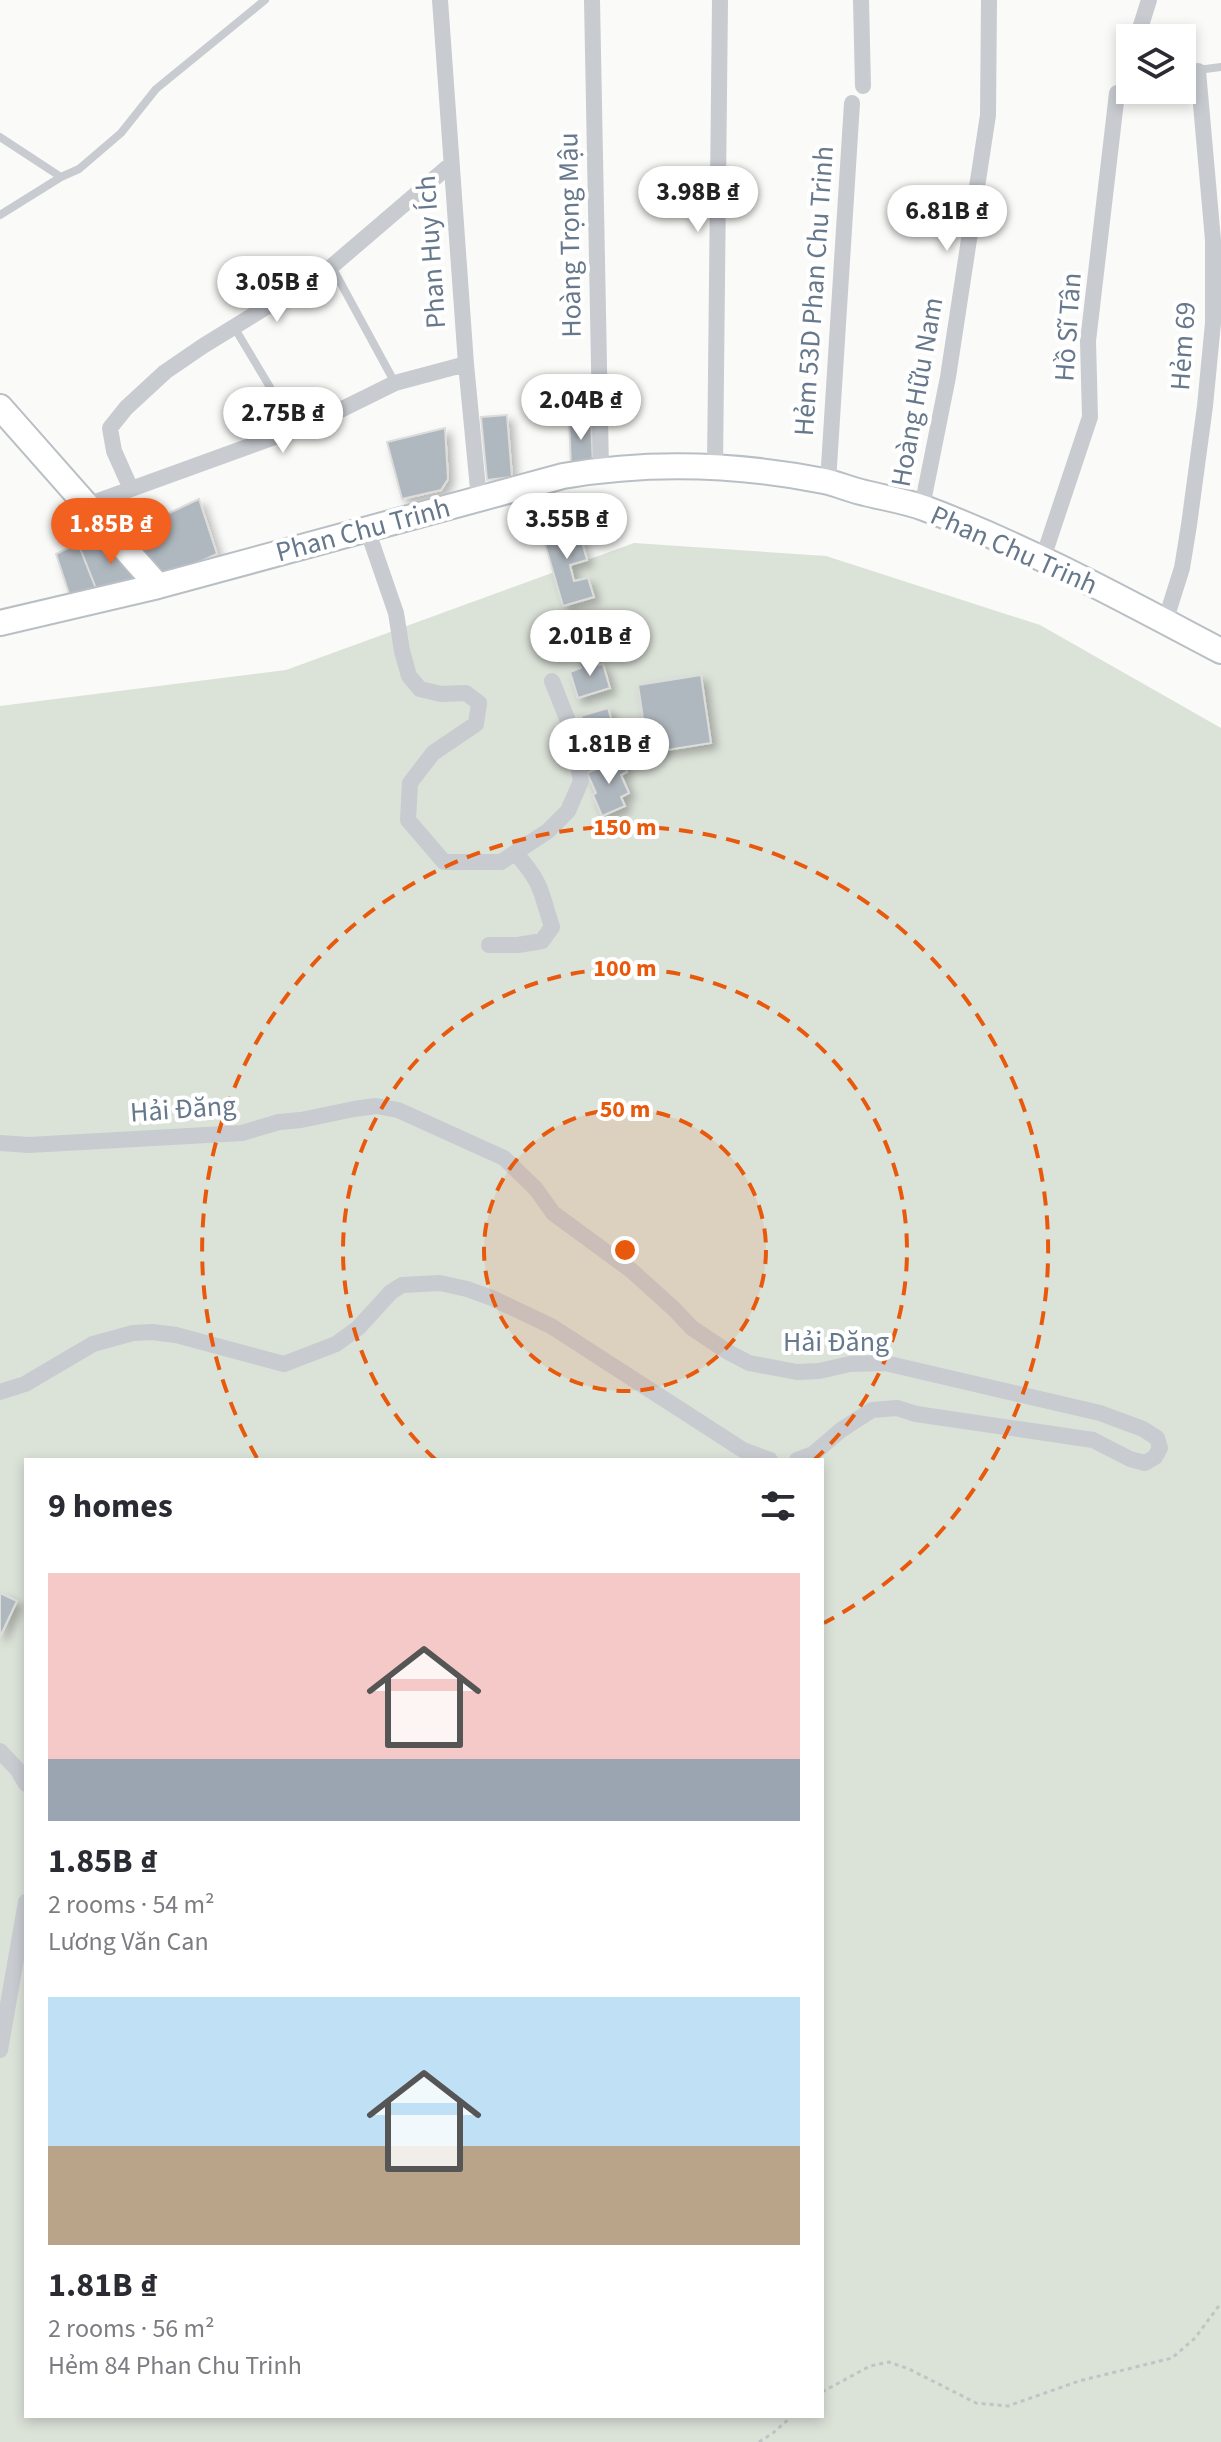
<!DOCTYPE html>
<meta charset="utf-8">
<style>
:root{--surface:#fff;--page:#f7f7f7;--text:#2b2b33;--muted:#7c7c81;--accent:#f26120}
body{margin:0;font-family:"Source Sans 3",sans-serif;background:var(--page);color:var(--text);height:100vh;display:flex;flex-direction:column;font-size:30px;white-space:nowrap}
*{box-sizing:border-box;margin:0}
p{font-size:26px;color:var(--muted)}
.icon{flex:none;width:44px;height:44px;fill:none;stroke:currentColor;stroke-width:2;stroke-linecap:round;stroke-linejoin:round}
.map{position:relative;flex:1;overflow:hidden}
.drawer{position:absolute;left:24px;top:1458px;width:800px;height:960px;display:flex;flex-direction:column;background:var(--surface);border-radius:0px;box-shadow:0 4px 12px #0003}
.drawer>*{flex:none}
.tools{position:absolute;left:1116px;top:24px;display:grid;gap:16px}
.tools a{display:grid;place-items:center;width:80px;height:80px;border-radius:0px;background:var(--surface);box-shadow:0 4px 12px #0003;font-size:40px}
.price{position:absolute;translate:-50% -68px;padding:0 18px;border-radius:28px;background:#fff;color:#222;font-size:26px;line-height:52px;filter:drop-shadow(0 2px 4px #0008)}
.price::after{content:'';position:absolute;left:50%;top:48px;width:24px;height:18px;margin-left:-12px;background:inherit;clip-path:polygon(0 0,100% 0,50% 100%)}
.price.on{background:var(--accent);color:#fff}
ul{padding:0;list-style:none}
li{display:grid;align-content:center;gap:16px;height:424px;padding:0 24px}
li span{display:grid;place-items:center;height:248px;border-radius:0px;color:#555}
li>.icon{margin-inline-start:auto}
span .icon{width:144px;height:144px;fill:#fffc;stroke-width:1}
li b{font-size:34px}
h2{display:flex;justify-content:space-between;align-items:center;height:96px;padding:0 24px;font-size:34px}
.map>svg:first-child{display:block}
.green{fill:#dbe2d8;fill-rule:evenodd}
.building{fill:#b0b8bf;stroke:#dcdcda;stroke-width:2;filter:url(#shadow)}
.lines{fill:none;stroke-linecap:round;stroke-linejoin:round}
.secondary-casing{stroke:#b9bfc4;stroke-width:28}
.path{stroke:#c1c4c6;stroke-width:3;stroke-dasharray:4 4;stroke-linecap:butt}
.lane{stroke:#c8cbd0;stroke-width:8}
.street{stroke:#c8cbd0;stroke-width:16}
.secondary{stroke:#fff;stroke-width:24}
.ring{fill:none;stroke:#e8590c;stroke-width:4;stroke-dasharray:14 10}
.labels{text-anchor:middle;dominant-baseline:central;stroke-width:8;stroke-linejoin:round;paint-order:stroke}
.street-label{font-size:28px;fill:#66788b;stroke:#fff}
.centre{fill:#e8590c;stroke:#fff;stroke-width:4}
.ring-label{font-size:24px;text-anchor:middle;font-weight:bold;fill:#e8590c;stroke:#fff;stroke-width:8;stroke-linejoin:round;paint-order:stroke}
</style>
<div class="map">
<svg width="1221" height="2442" viewBox="0 0 1221 2442">
<defs>
<filter id="shadow"><feDropShadow dx="5.5" dy="5.5" stdDeviation="4" flood-color="#0004"/></filter>
</defs>
<rect width="100%" height="100%" fill="#fafaf8"/>
<!-- green -->
<path class="green" d="M634,543L826,556L1040,625L1221,728V2442H0V706L286,670ZM26,1460H822V2416H26Z"/>
<!-- building -->
<path class="building" d="M507,415L512,477L487,480L481,417Z
M591,418L593,466L571,467L569,419Z
M445,428L448,479L441,490L402,499L387,442Z
M199,499L217,554L159,580L120,536Z
M576,520L587,560L570,565L574,581L588,578L594,597L563,606L541,530Z
M106,531L153,585L99,596L78,543Z
M78,543L99,596L72,603L56,554Z
M596,658L599,665L603,664L610,688L578,698L570,672L581,668L579,663Z
M701,675L711,743L648,753L638,685Z
M608,708L617,739L614,740L621,758L600,767L598,761L581,767L576,750L590,745L581,716Z
M621,758L627,772L621,775L629,793L621,797L625,806L602,816L593,795L596,793L587,773Z
M0,1593L17,1601L0,1637Z"/>
<g class="lines">
<!-- secondary casing -->
<g class="secondary-casing">
<path id="secondary" d="M0,407L158,586
M0,623L158,586L563,476C650,461 738,464 824,481C838,484 851,490 865,493C885,498 905,501 924,508C1028,547 1124,600 1221,651"/>
</g>
<!-- path -->
<path class="path" d="M822,2392L870,2366L889,2362L909,2369L976,2403L1008,2406L1079,2381L1172,2358L1195,2338L1221,2303
M759,2442L773,2433L792,2416"/>
<!-- lane -->
<path class="lane" d="M1182,72L1221,67
M0,137L61,177
M0,215L61,177L79,169L121,133L156,89L265,0
M332,267L395,383
M234,327L295,429"/>
<!-- street -->
<path class="street" d="M440,0L466,364L479,499
M592,0L601,469
M861,0L863,86
M1137,38L1149,0
M715,468L720,0
M828,482L852,103
M131,489L114,451L110,428L126,408L165,372L203,346L331,267L450,165
M87,505L316,422L395,383L466,364
M922,507L948,377L988,115L989,0
M367,529L396,613L402,651L409,676L420,689L441,694L466,693L479,703L476,724L433,753L410,783L408,820L444,862H501L548,831L568,811L581,781L570,726L552,681
M1043,558L1090,417L1088,341L1117,93
M1165,622L1182,568L1189,525L1205,406L1213,323V240L1198,71
M489,945H518L542,941L552,927C541,893 542,882 516,854
M0,1143L29,1145L242,1133L279,1122L301,1120L354,1109L376,1106L398,1110L504,1158L536,1189L553,1213L632,1271L674,1309L692,1328L728,1352L749,1363L797,1372L819,1371L850,1364L885,1363L1100,1413L1143,1429L1157,1438L1160,1448L1155,1457L1145,1463L1130,1459L1093,1440L916,1414L897,1408L872,1410L841,1430L813,1454L797,1460
M0,1392L25,1384L93,1344L133,1333L152,1332L176,1335L284,1364L336,1344L358,1328L391,1292L402,1285L440,1283L467,1289L492,1298L551,1326L743,1450L770,1460
M0,1751L17,1769L26,1784
M0,2050L26,1902"/>
<!-- secondary -->
<use href="#secondary" class="secondary"/>
</g>
<!-- distance rings -->
<circle cx="625" cy="1250" r="141" fill="#e8590c" fill-opacity=".12"/>
<g class="ring">
<circle cx="625" cy="1250" r="141"/>
<path d="M436 1460A282 282 0 1 1 814 1460"/>
<path d="M257 1458A423 423 0 1 1 824 1623"/>
</g>
<g class="labels">
<!-- street labels -->
<g class="street-label">
<text transform="translate(570 235) rotate(-91)">Hoàng Trọng Mậu</text>
<text transform="translate(431 252) rotate(-94)">Phan Huy Ích</text>
<text transform="translate(814 291) rotate(-86)">Hẻm 53D Phan Chu Trinh</text>
<text transform="translate(1068 327) rotate(-86)">Hồ Sĩ Tân</text>
<text transform="translate(1183 346) rotate(-86)">Hẻm 69</text>
<text transform="translate(917 392) rotate(-80)">Hoàng Hữu Nam</text>
<text transform="translate(363 530) rotate(-15)">Phan Chu Trinh</text>
<text transform="translate(1014 550) rotate(24)">Phan Chu Trinh</text>
<text transform="translate(183 1109) rotate(-4)">Hải Đăng</text>
<text x="836" y="1342">Hải Đăng</text>
</g>
</g>
<circle cx="625" cy="1250" r="12" class="centre"/>
<g class="ring-label">
<text x="625" y="835">150 m</text>
<text x="625" y="976">100 m</text>
<text x="625" y="1117">50 m</text>
</g>
</svg>
<div class="tools">
<a><svg class="icon" aria-label="layers" viewBox="0 0 24 24"><path d="M12 4l9 5-9 5-9-5zM3 14l9 5 9-5"/></svg></a>
</div>
<b class="price" style="left:698px;top:234px">3.98B ₫</b>
<b class="price" style="left:947px;top:253px">6.81B ₫</b>
<b class="price" style="left:277px;top:324px">3.05B ₫</b>
<b class="price" style="left:581px;top:442px">2.04B ₫</b>
<b class="price" style="left:283px;top:455px">2.75B ₫</b>
<b class="price" style="left:567px;top:561px">3.55B ₫</b>
<b class="price on" style="left:111px;top:566px">1.85B ₫</b>
<b class="price" style="left:590px;top:678px">2.01B ₫</b>
<b class="price" style="left:609px;top:786px">1.81B ₫</b>
<section class="drawer">
<h2>9 homes<svg class="icon" aria-label="filters" viewBox="0 0 24 24"><path d="M4 7h16M4 17h16"/><circle cx="9" cy="7" r="2"/><circle cx="15" cy="17" r="2"/></svg></h2>
<ul>
<li><span style="background:linear-gradient(#f6c9c9 75%,#9aa5b1 0)"><svg class="icon" aria-label="home" viewBox="0 0 24 24"><path d="M3 11l9-7 9 7M6 9v11h12V9"/></svg></span><div><b>1.85B ₫</b><p>2 rooms · 54 m²</p><p>Lương Văn Can</p></div></li>
<li><span style="background:linear-gradient(#bfe0f5 60%,#b9a48a 0)"><svg class="icon" aria-label="home" viewBox="0 0 24 24"><path d="M3 11l9-7 9 7M6 9v11h12V9"/></svg></span><div><b>1.81B ₫</b><p>2 rooms · 56 m²</p><p>Hẻm 84 Phan Chu Trinh</p></div></li>
</ul>
</section>
</div>
